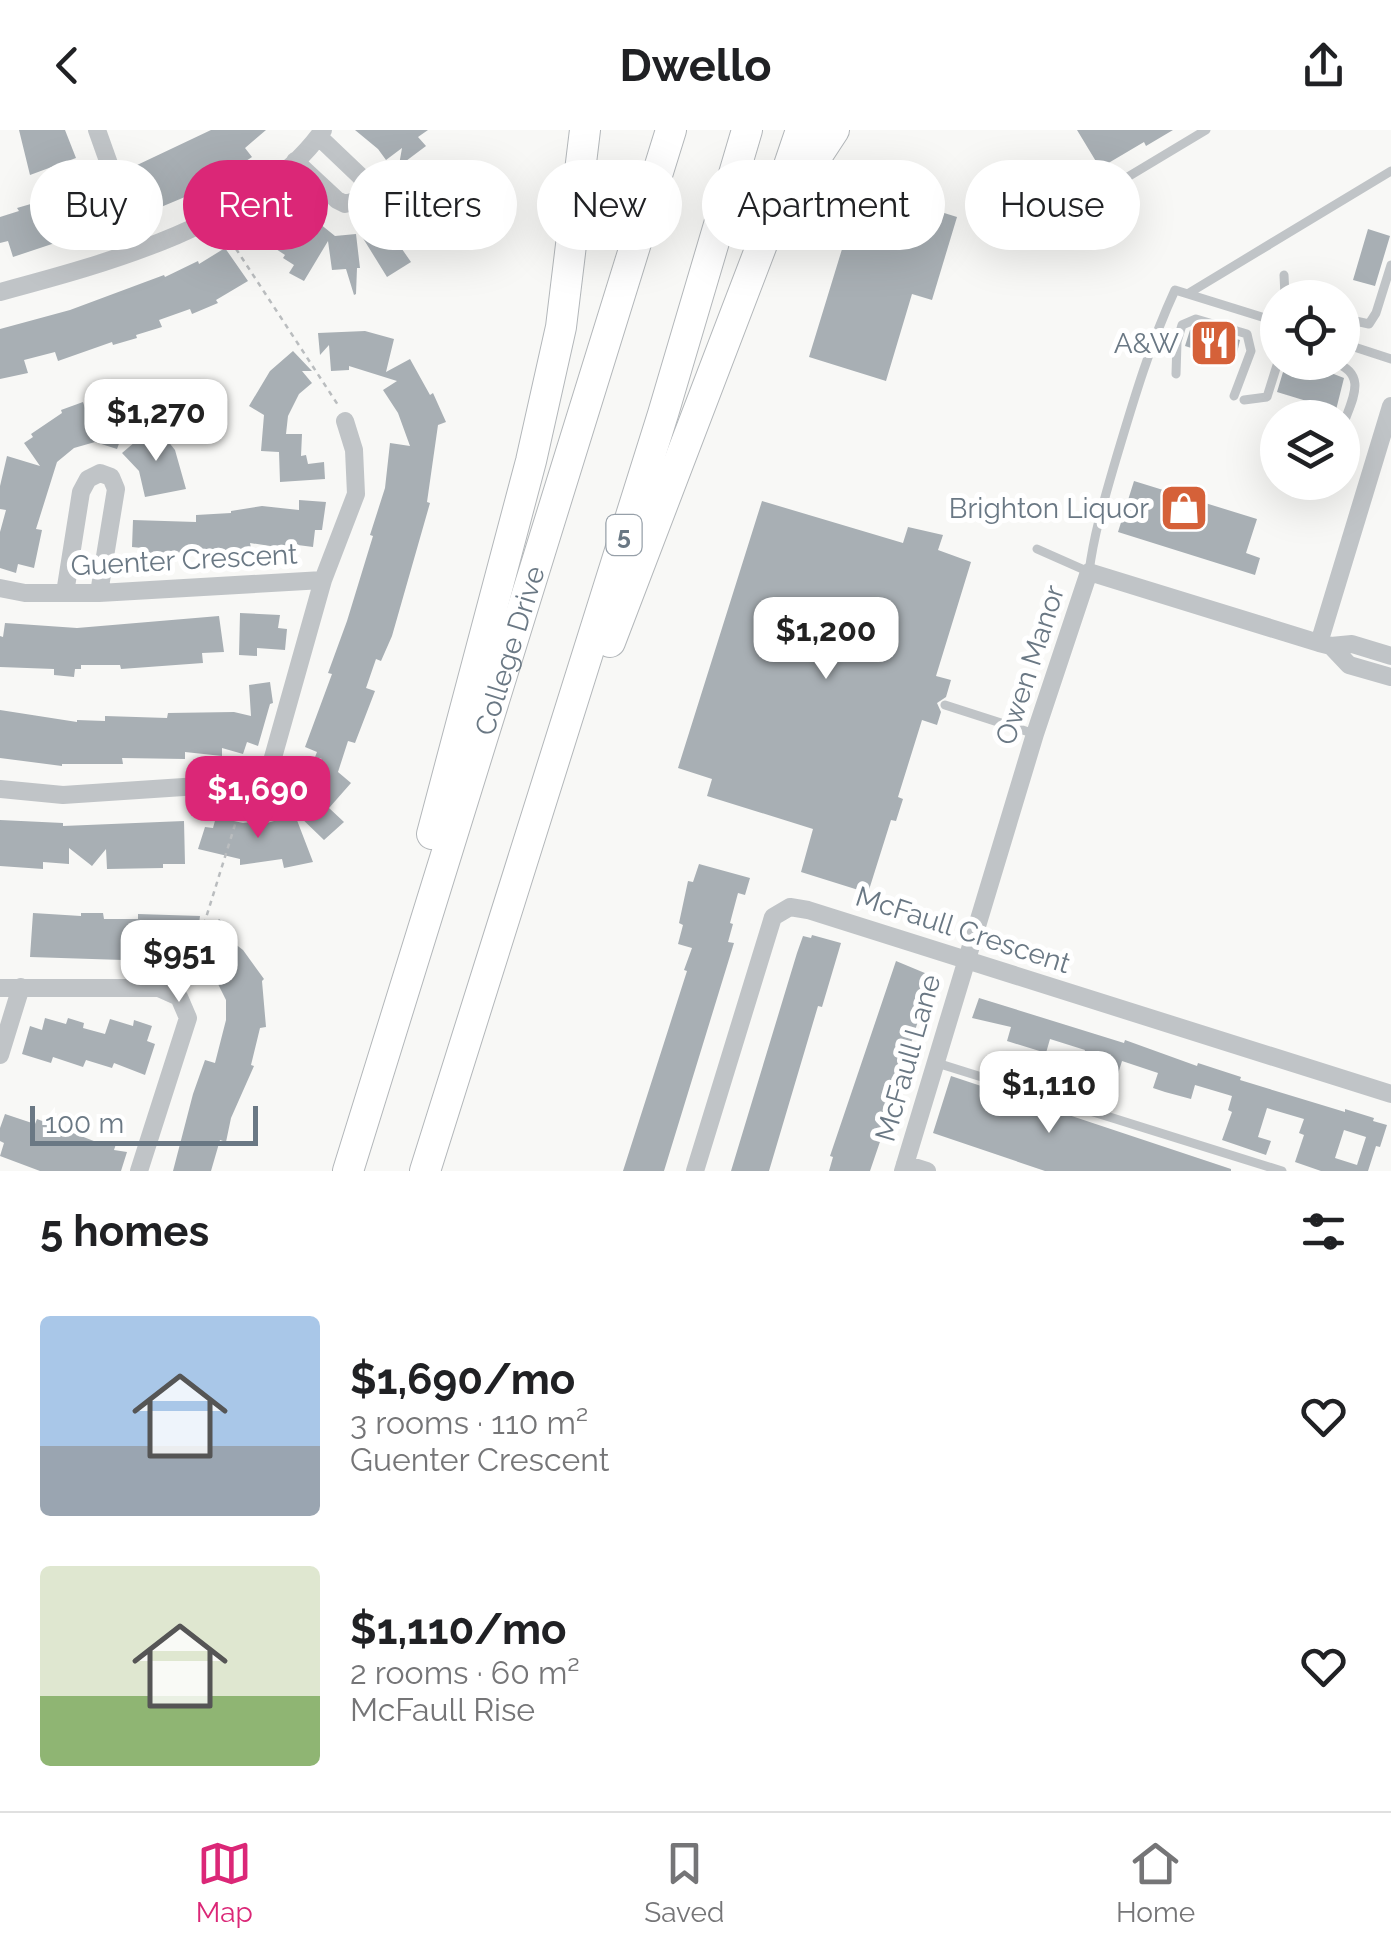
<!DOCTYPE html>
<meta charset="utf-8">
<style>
:root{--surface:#fff;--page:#f6f6f6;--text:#202124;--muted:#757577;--line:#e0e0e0;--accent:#db2777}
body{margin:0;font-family:Raleway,sans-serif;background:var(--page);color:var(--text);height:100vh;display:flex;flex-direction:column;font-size:38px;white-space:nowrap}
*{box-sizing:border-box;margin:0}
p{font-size:32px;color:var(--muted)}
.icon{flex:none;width:55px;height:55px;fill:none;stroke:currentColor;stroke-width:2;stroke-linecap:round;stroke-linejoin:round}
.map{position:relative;height:1041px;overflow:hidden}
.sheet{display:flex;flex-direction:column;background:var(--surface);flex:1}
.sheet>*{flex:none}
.hud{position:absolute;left:30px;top:30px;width:1332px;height:90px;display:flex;gap:20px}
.buttons{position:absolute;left:1260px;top:150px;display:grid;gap:20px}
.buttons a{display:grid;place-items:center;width:100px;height:100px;border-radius:50%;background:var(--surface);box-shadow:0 10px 40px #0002;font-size:50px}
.scale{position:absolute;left:30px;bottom:25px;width:228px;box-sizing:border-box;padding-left:10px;border:5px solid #6a7884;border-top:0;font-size:28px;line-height:35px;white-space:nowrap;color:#6a7884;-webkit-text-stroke:8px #fff;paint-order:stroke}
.price{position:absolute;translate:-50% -85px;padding:0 22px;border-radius:20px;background:#fff;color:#222;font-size:32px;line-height:65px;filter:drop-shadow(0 2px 5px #0008)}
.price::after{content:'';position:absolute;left:50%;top:60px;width:30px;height:22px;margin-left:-15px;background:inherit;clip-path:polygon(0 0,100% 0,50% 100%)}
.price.current{background:var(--accent);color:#fff}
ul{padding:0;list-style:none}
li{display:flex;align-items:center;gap:30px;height:250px;padding:0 40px}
li span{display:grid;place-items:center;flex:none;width:280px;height:200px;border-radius:10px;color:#555}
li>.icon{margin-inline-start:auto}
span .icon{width:120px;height:120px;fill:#fffc;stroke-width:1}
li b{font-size:42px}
h2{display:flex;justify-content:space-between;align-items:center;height:120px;padding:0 40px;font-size:42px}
.tag{padding:0 35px;border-radius:45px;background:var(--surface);box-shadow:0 10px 40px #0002;font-size:35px;line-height:90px}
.tag.current{background:var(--accent);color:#fff}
header{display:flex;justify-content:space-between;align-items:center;height:130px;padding:0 40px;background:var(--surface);font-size:45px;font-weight:700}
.menu{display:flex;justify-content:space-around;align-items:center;height:140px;border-top:2px solid var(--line);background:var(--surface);font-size:28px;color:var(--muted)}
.menu a{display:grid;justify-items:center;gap:5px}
.menu .current{color:var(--accent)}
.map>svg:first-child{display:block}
.building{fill:#a8afb4;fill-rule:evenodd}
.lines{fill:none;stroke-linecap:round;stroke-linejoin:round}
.highway-casing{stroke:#b3b7ba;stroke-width:32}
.path{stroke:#babdbf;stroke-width:2.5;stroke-dasharray:5 5;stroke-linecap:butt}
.lane{stroke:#c0c4c7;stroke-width:9}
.street{stroke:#c0c4c7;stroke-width:18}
.highway{stroke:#fff;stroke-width:30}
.labels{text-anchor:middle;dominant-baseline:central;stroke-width:10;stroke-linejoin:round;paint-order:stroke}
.shield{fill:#fff;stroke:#97a0a9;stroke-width:2.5}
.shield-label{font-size:25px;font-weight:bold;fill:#6a7884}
.poi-label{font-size:28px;fill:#6a7884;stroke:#fff;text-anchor:end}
.street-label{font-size:28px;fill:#6a7884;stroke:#fff}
</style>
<header><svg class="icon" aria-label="back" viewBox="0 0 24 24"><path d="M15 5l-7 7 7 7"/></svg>Dwello<svg class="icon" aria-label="share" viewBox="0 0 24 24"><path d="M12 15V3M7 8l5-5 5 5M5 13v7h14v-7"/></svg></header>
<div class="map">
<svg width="1391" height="1041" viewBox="0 0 1391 1041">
<rect width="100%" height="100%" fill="#f8f8f6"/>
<!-- building -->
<path class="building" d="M19,0H65L76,28L30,45Z
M211,0H266L245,18L252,27L204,59L161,77L154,62L146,65L135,36Z
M355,0H428L418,7L426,16L402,34L444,38L439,74L436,73L421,112L388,99L411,132L387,147L361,105L383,93L392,75L402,18L386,30L378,19Z
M1077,0H1173L1146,16L1144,12L1100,38Z
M96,49L107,80L99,83L103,97L13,127L8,111L0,113V87L19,81L17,78L72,62L71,58Z
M861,57L957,87L932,170L912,164L886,251L809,227Z
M294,73L335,106L356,104L360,138H357L356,164L354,165L346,139L332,140L328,111L304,151L289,143L294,135L283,128L285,125L255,105L276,80L284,85Z
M1368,99L1390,106L1375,156L1353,150Z
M225,118L248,151L216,170L218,173L192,184L190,179L159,190L162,197L136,205L137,208L113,215L112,212L58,231L55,222L24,230L28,243L0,249V199L70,180L164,145L165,147L198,131L199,134Z
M1197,198L1240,210L1235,232L1185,216L1190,200Z
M365,201L394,209L386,242L410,229L430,265L433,263L446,292L438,295L427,372L430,373L392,506L381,531L376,529L366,558L375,561L355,613L348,611L338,642L351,653L329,678L344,692L324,710L295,682L301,676L294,668L308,654L305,651L322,629L315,627L317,622L305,617L332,544L328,543L347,491L373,406L370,405L385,358L390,313L410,316L398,283L383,260L397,251L349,236V240L331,241L329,215L320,225L318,203Z
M293,221L312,241H302L312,253L299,264L288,286L286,304H302L301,326L306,325L308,334L324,332L325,349L280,352L279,322L261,321L264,285L249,276L270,241Z
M1286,232H1303L1344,248L1336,280L1277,262Z
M83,272L93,303L106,275L130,284L117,319L95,312L74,318L57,332L36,399L42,400L34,438L18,434L16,443L0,438V402L6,380L0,379V356L7,326L40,336L24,313L33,307L31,304L62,283L61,280Z
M155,295L175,320L186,359L145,367L139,341L122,323Z
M1134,351L1257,389L1246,423L1260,428L1255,445L1118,402Z
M299,370L326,372L322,400H315L313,417L290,414V419L250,413L252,423L184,425L160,430L141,429L142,418L132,417L133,390L196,392V385L231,383V381L262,376L299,380Z
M762,371L903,413L908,397L943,405L938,420L971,432L936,546L951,550L946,567L937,573L941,582L937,595L922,590L898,667L903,669L896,691L891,690L868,763L801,742L813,699L707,666L712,649L678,638Z
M240,483L280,485L278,498L287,499L285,520L257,518V526L239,525Z
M219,486L224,522L202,523L203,533L121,539L120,535H81V539H75L74,547L54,545V539L0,537V506L3,507L5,493L77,498Z
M270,552L273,573L270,574L258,616L247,612L243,624L222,618V626L185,622V629L122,628L123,634H62V636L0,628V580L77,592V590L105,591V586L167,588L168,583L234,582L251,586L249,555Z
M295,685L313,732L284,738L282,729L240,735V729L198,719L205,697L213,698L216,687L243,693L267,690V693Z
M0,690L63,693V696L184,691L185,734H163V738L107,739L106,719L92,736L69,718V734L43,732V739L0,736Z
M699,734L750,748L745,765L738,763L730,793L733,794L728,812L734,813L664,1041H623L687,841L684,840L692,818L678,814L683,795L679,793L688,751L693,752Z
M33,783L81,786V783H103L104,789H138V784L200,786L196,817L219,789L236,803L230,810L243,820L264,849L262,851L266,897L260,898L251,935L254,936L231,988L226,1012L220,1010L211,1041H173L193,964L205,930L215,933L226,890V870L215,848L220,845L189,814L186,828L123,824V830L30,827Z
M812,805L841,813L822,877L818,876L769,1041H731L797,823L803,806L811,808Z
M896,831L932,846L884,1000L870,1041H829L833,1027L830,1026Z
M979,868L1124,913L1125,910L1197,936L1198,933L1241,947L1240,950L1345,982V979L1374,988L1373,991L1387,995L1380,1017L1376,1016L1368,1041H1321L1295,1032L1304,1005L1299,1003L1304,989L1267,978L1258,1007L1271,1011L1266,1025L1222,1010L1232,982L1228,980L1232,966L1195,955L1191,969L1165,962L1153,958L1158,943L1122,931L1117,947L1105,943L1081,934L1085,920L1050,909L1046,923L1007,911L1011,897L972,888ZM1344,1000L1366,1007L1357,1035L1335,1028Z
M45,888L66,894L68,888L84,893L83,898L105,904L110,889L133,896L134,890L152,896L147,911L155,914L145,945L114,933L112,938L86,930L83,937L53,927L51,933L22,924L30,896L42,900Z
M951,946L1231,1039V1041H1045L933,1003Z
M5,984L35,994L37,989L99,1013L116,1014L114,1020L127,1022L121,1041H40L0,1026L4,1013L0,1011V998Z"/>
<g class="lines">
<!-- highway casing -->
<g class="highway-casing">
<g id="highway">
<path d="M792,64L834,0"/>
<path d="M610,512L764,109L801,0"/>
<path d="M432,704L531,331L561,197L585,0"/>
<path id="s1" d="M348,1041L671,0"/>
<path d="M425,1041L663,284L747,0"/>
</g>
</g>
<!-- path -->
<path class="path" d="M225,102L338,275
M186,852L243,669"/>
<!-- lane -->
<path class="lane" d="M1036,102L1206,0
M1284,145L1285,166L1290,168
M1189,163L1391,41
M1342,188L1369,194L1376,183L1391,135
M1342,213L1391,229
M1333,232C1370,244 1351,271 1342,298
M1176,244L1177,212L1182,195L1196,189L1247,204L1251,221L1234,266
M1244,270L1267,267L1278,232
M1037,419L1089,442C1094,403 1105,367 1116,329C1133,272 1150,214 1175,160L1278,192
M945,575L1035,604
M937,933L1282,1041"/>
<!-- street -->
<path class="street" d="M97,0L139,118
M295,31L337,70L345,74L361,69L365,55L361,47L319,7
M0,162C105,134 258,93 323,0
M0,458L25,463H99L323,450
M65,463L81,362L88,349L100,343L111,347L116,359L99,463
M1319,513L1391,276
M1331,516L1349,535L1391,547
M0,659L63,665L244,653L272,631L323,450L356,364L354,320L345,291
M0,858H159L179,867L188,888L139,1041
M0,925L21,857
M905,1034L927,1041
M695,1041L773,787L790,777L808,780L1391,964
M903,1041L1035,604L1089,442L1319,513L1331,516L1352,514L1391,526"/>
<!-- highway -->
<use href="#highway" class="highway"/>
</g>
<!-- icons -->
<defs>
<g id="restaurant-square" transform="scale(2.5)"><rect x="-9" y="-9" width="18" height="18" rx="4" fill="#d56139" stroke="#fff"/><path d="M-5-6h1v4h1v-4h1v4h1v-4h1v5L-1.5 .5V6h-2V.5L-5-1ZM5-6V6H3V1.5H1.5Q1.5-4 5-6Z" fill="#fff"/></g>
<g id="shop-square" transform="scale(2.5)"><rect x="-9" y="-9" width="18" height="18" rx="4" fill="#d56139" stroke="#fff"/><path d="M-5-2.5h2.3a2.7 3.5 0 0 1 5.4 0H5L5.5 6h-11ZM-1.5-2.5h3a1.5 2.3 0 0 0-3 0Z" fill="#fff"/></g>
</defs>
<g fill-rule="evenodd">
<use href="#restaurant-square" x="1214" y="213"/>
<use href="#shop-square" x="1184" y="378"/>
</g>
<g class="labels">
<!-- shield labels -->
<rect class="shield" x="606.5" y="385" width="35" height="40" rx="8"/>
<g class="shield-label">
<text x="624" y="405">5</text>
</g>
<!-- poi labels -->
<g class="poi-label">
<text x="1179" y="213">A&amp;W</text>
<text x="1149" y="378">Brighton Liquor</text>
</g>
<!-- street labels -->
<g class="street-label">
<text transform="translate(184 430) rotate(-3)">Guenter Crescent</text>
<text stroke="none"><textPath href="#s1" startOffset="545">College Drive</textPath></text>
<text transform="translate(1030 535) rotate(-72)">Owen Manor</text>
<text transform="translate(963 800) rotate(18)">McFaull Crescent</text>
<text transform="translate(908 928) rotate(-74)">McFaull Lane</text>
</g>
</g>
</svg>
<div class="buttons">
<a><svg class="icon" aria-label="locate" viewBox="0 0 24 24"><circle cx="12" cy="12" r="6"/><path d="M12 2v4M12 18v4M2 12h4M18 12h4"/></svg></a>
<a><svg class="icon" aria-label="layers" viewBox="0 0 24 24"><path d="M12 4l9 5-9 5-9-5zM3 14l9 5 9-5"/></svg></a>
</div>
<div class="scale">100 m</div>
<b class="price" style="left:156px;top:334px">$1,270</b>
<b class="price" style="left:826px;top:552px">$1,200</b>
<b class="price current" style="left:258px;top:711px">$1,690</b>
<b class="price" style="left:179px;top:875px">$951</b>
<b class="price" style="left:1049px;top:1006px">$1,110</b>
<div class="hud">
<a class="tag">Buy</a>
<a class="tag current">Rent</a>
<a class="tag">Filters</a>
<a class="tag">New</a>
<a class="tag">Apartment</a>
<a class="tag">House</a>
</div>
</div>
<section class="sheet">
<h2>5 homes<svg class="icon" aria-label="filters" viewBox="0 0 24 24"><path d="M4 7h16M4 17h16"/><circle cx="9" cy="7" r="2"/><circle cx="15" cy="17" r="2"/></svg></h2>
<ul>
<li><span style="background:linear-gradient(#a9c7e8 65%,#9aa5b1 0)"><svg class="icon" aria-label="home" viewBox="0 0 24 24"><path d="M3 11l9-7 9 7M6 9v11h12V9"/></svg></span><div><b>$1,690/mo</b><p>3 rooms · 110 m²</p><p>Guenter Crescent</p></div><svg class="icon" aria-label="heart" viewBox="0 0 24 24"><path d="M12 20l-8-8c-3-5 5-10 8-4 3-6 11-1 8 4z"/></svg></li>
<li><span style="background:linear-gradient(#dfe7d0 65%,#8fb573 0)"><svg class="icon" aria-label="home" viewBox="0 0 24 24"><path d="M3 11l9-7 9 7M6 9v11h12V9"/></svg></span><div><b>$1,110/mo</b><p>2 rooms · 60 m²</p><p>McFaull Rise</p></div><svg class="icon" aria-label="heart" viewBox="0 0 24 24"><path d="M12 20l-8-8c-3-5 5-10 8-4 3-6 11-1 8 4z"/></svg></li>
</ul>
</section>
<nav class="menu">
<a class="current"><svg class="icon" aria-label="map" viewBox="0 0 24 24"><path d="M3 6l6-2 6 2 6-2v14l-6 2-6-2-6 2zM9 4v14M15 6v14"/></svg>Map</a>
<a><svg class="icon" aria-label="saved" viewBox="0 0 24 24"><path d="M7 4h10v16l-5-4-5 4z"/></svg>Saved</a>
<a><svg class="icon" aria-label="home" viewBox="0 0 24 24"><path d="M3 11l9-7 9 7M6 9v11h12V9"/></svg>Home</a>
</nav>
